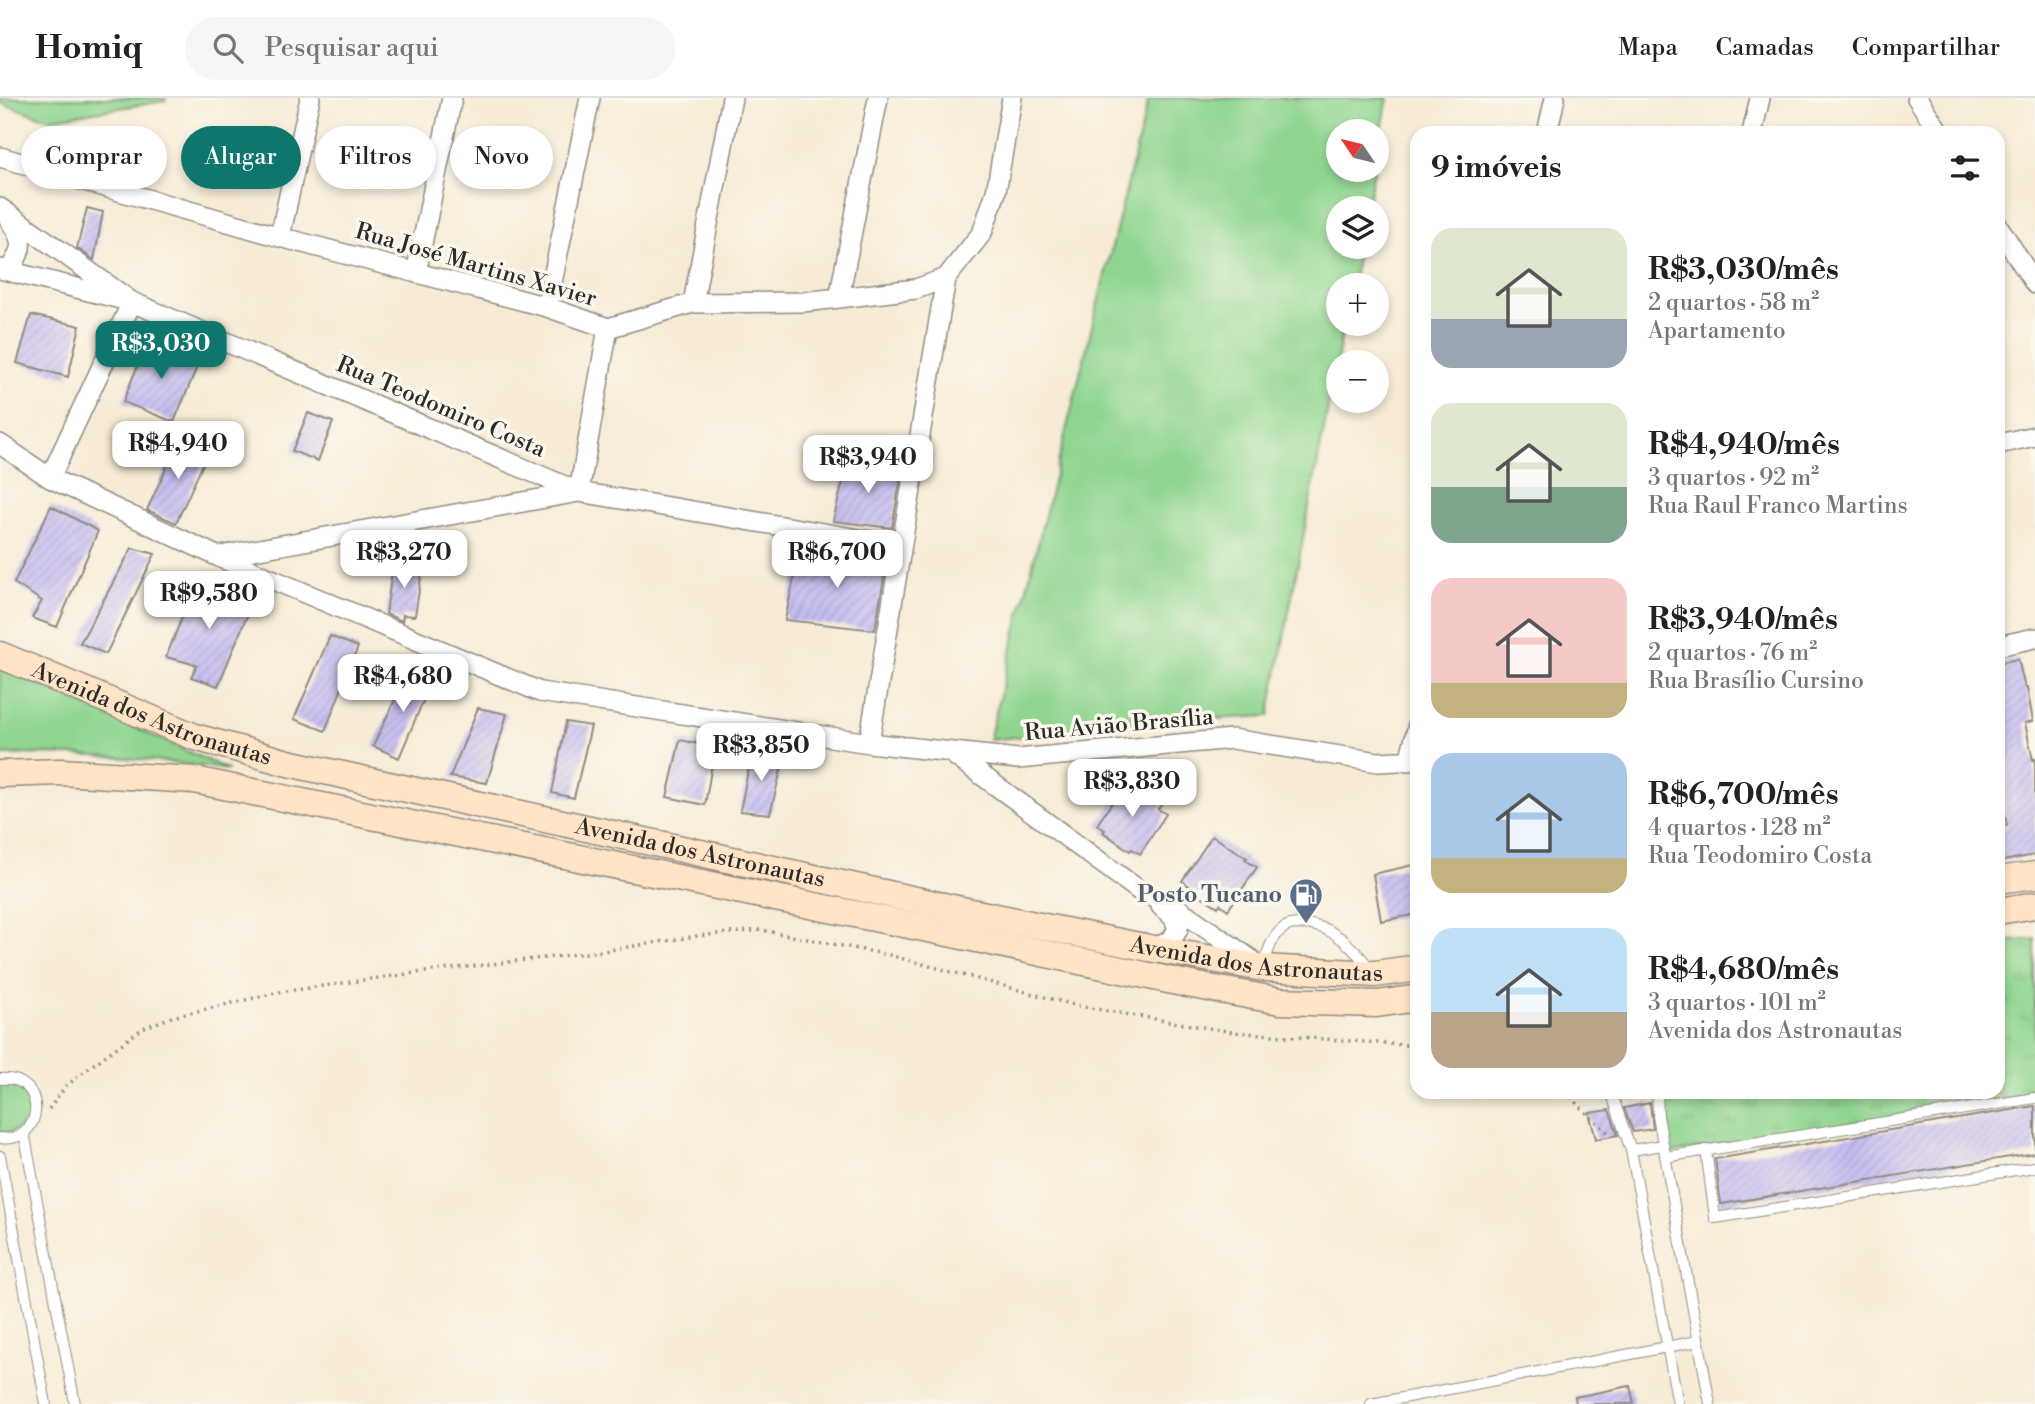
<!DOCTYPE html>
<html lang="pt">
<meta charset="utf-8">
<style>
:root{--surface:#fff;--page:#f6f6f6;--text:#222;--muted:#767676;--line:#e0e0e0;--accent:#0f766e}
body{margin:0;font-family:"Libre Bodoni",serif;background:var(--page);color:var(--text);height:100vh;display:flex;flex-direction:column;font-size:26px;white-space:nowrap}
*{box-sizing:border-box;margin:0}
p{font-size:23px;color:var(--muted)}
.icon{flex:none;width:38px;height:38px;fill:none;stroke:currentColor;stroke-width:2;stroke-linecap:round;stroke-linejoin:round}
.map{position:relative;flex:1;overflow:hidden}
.side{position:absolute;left:1410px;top:28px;width:595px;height:973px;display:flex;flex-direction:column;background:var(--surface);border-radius:21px;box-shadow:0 4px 10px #0003}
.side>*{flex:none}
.top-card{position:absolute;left:21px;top:28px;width:665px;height:63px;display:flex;gap:14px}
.needle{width:46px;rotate:305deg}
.tools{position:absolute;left:1326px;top:21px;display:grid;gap:14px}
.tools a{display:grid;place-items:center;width:63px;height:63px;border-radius:50%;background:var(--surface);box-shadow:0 4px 10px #0003;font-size:35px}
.price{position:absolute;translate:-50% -60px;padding:0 16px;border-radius:14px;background:#fff;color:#222;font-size:23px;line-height:46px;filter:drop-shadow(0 2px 4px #0008)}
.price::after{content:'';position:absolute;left:50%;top:42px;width:21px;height:16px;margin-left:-10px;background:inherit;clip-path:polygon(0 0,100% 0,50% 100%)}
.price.on{background:var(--accent);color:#fff}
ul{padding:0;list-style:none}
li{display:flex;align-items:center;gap:21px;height:175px;padding:0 21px}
li span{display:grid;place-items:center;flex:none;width:196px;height:140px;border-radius:21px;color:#555}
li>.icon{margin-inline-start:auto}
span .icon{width:84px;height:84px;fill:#fffc;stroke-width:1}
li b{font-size:30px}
h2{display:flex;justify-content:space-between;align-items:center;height:84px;padding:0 21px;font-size:30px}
.tag{padding:0 24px;border-radius:32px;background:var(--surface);box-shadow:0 4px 10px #0003;font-size:24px;line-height:63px}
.tag.on{background:var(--accent);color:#fff}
header{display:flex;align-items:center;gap:42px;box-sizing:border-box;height:98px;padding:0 35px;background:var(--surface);border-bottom:2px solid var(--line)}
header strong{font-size:33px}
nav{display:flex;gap:38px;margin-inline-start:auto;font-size:24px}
.search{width:490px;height:63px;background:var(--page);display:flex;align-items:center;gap:18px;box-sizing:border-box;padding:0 24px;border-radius:38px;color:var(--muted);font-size:26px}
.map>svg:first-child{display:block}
.grass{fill:#90d690;stroke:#5e805e;stroke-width:2}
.park{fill:url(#park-tufts);stroke:#5e805e;stroke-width:2}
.building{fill:url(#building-hatch)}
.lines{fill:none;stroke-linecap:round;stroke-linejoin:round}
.service-casing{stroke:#918b80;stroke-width:12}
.minor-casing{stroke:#918b80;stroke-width:22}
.secondary-casing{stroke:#918b80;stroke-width:29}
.path{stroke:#918b80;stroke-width:3.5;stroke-dasharray:2 5;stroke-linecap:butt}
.service{stroke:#fff;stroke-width:10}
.minor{stroke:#fff;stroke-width:19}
.secondary{stroke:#ffe4c6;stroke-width:26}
.labels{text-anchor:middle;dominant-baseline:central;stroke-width:7;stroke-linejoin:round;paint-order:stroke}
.street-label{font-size:23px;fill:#2b2b2b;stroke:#fbf7ec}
.service-label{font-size:23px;font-weight:bold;fill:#4e5e75;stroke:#fbf7ec;text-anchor:end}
</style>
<header>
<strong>Homiq</strong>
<div class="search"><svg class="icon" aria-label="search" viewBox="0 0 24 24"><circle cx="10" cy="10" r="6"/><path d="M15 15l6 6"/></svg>Pesquisar aqui</div>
<nav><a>Mapa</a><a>Camadas</a><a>Compartilhar</a></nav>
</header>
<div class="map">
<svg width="2035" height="1306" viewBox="0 0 2035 1306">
<defs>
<pattern id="park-tufts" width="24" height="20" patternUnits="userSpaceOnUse" patternTransform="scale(1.75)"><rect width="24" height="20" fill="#90d690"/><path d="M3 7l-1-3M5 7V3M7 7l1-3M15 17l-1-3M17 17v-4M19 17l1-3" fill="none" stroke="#7cb87c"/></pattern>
<pattern id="building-hatch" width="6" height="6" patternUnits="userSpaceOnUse" patternTransform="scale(1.75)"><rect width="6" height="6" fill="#c5bbf0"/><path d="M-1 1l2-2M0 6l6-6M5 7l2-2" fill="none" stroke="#a9a1ce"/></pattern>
</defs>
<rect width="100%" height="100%" fill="#fbf7ec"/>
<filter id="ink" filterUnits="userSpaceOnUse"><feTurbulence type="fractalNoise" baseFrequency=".0143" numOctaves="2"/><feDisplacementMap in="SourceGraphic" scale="14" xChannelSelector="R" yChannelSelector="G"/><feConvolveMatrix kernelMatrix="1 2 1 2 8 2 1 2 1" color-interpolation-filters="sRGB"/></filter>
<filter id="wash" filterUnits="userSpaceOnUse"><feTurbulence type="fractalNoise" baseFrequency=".00686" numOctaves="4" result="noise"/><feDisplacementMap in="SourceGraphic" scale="28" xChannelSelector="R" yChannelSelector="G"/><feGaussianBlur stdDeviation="1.57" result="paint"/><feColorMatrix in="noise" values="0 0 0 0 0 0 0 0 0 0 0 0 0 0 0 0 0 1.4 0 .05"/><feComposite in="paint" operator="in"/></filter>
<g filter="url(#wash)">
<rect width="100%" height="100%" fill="#f7ebd6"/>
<!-- grass -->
<path class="grass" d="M0,0H166L165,3L49,21L0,5Z
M1149,0H1388L1377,56V33H1339V72H1374L1367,110H1339V149H1359L1352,187H1339V226H1344L1269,618L1171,623L989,642Z
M0,569L229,672C153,661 77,654 0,657Z
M0,985C44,987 41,1036 0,1035Z"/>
<!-- park -->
<path class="park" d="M2035,841V995L1666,1056L1665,994H1998L1999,844Z"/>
<g id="blocks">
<!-- building -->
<path class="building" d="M232,45L274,55L272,78L255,73L251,70L227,65Z
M87,110L103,114L94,162L77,150Z
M31,217L80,228L68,279L17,265Z
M148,242L200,262L174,324L123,304Z
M308,315L333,324L318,363L292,353Z
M179,342L208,355L176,425L147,412Z
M849,360L902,372L892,430L833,423Z
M51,408L98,433L57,529L32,520L42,503L14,485Z
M132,450L155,456L106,556L80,545Z
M800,453L842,457L843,453L887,462L875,532L785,522Z
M393,465L423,467L415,518L403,517L402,523L386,516Z
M198,480L252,506L218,588L191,579L197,567L166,559Z
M330,538L358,549L325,633L294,621Z
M2018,561L2025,590H2027L2033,623L2025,625L2033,662L2035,661V757L1998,764V729L2007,728L2001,696H1998V565Z
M409,572L432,582L399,660L373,648Z
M478,610L507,616L487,685L450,679Z
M566,624L591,628L574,700L552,695Z
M680,642L715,649L705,707L667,699Z
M752,653L784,660L770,716L740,713Z
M1125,685L1132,690L1134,688L1162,706L1158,711L1166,716L1140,756L1132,751L1130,753L1103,734L1105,732L1097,727Z
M1212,738L1247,760L1245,762L1257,769L1228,812L1220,806L1218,809L1188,789L1189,788L1182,783Z
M1418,766V816L1381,823L1373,776Z
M1650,1005L1653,1031L1633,1034L1624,1010Z
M2035,1008V1055L1721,1106L1715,1061Z
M1609,1012L1618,1037L1596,1041L1589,1015Z
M1630,1288L1634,1306H1576L1575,1299Z"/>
</g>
</g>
<g filter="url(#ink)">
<use href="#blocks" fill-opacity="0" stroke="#918b80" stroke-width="2"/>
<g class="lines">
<!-- service casing -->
<g class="service-casing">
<path id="service" d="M1263,869C1267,857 1270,843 1279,834C1286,826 1293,826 1304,826C1334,828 1351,848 1370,870
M0,981C49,976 45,1047 0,1040
M1611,994L1631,1052L1678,1306
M1657,994L1658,1018L1710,1306
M24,1034L75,1306
M1631,1052L1663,1047
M1706,1052L1715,1120L2035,1069
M0,1058L46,1306
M1665,1059L2035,1000
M1371,1306L1698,1243"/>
</g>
<!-- minor casing -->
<g class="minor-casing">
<path id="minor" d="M1917,0L1940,35
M1547,35L1555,0
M1752,35L1760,0
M0,59L280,139L547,209L608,230L693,205L803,204L839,200L916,191L946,180
M0,110L132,204L579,394L901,448
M7,118C23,142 26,148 9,172
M1998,128L2035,186
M280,139L310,0
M0,171L121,201
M416,175L452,0
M839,200L878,0
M693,205L732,0
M547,209L590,0
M0,346L50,380L219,459L540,594L869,645L1018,661L1232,641L1378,664L1418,662
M1998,346L2035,338
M50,380L132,204
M220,458L579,394L608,230
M1998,548L2035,540
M869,645L946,180L982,135L996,94L1012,0
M950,654L1140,793L1180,812L1256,865
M1409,663L1418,627
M1149,850C1164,847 1171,845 1178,831L1174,820L1161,808"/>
</g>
<!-- secondary casing -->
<g class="secondary-casing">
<g id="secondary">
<path id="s1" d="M0,557L195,639L288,665L966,813L1149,850L1263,870L1375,876L1418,870"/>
<path d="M0,676L61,674L194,682L958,837L1187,886L1280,903L1377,906L1418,900"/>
<path d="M1998,782L2035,777"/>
<path d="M1998,813L2035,807"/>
</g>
</g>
<!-- path -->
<path class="path" d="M1566,994L1584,1013L1610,1036
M49,1011L66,988L94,966L143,930L172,919L280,894L407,876L603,853L697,838L761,832L889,857L1078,908L1232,934L1418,948"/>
<!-- service -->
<use href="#service" class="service"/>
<!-- minor -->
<use href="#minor" class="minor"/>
<!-- secondary -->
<use href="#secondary" class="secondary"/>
</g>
</g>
<!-- icons -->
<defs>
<g id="fuel-pin" transform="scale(1.75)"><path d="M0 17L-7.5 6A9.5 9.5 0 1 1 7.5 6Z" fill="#5c6f8a" stroke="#fbf7ec"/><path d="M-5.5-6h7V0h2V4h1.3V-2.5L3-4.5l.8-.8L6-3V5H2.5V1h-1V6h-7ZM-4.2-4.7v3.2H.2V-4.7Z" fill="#fff"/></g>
</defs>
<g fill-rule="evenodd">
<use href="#fuel-pin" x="1306" y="797"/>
</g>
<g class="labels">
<!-- street labels -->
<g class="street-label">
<text transform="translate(476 167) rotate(16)">Rua José Martins Xavier</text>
<text transform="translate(441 309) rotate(23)">Rua Teodomiro Costa</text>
<text stroke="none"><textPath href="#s1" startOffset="163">Avenida dos Astronautas</textPath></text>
<text transform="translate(1119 627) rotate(-5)">Rua Avião Brasília</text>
<text stroke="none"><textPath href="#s1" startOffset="730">Avenida dos Astronautas</textPath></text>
<text stroke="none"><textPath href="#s1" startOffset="1297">Avenida dos Astronautas</textPath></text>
</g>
<!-- service labels -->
<g class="service-label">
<text x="1282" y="797">Posto Tucano</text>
</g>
</g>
</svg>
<div class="tools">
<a><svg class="needle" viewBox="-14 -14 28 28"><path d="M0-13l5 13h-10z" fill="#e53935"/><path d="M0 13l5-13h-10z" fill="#767676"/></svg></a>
<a><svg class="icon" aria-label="layers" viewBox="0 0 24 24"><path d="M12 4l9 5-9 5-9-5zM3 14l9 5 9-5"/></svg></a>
<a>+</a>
<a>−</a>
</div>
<b class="price on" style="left:161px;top:283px">R$3,030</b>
<b class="price" style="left:178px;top:383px">R$4,940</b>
<b class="price" style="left:868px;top:397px">R$3,940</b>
<b class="price" style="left:404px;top:492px">R$3,270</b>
<b class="price" style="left:837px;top:492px">R$6,700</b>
<b class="price" style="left:209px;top:533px">R$9,580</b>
<b class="price" style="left:403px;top:616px">R$4,680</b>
<b class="price" style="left:761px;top:685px">R$3,850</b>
<b class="price" style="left:1132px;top:721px">R$3,830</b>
<div class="top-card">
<a class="tag">Comprar</a>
<a class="tag on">Alugar</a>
<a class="tag">Filtros</a>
<a class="tag">Novo</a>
</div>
<section class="side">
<h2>9 imóveis<svg class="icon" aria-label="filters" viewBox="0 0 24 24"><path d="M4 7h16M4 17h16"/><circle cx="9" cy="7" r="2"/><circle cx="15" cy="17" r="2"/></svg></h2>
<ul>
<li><span style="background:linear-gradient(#dfe7d0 65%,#9aa5b1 0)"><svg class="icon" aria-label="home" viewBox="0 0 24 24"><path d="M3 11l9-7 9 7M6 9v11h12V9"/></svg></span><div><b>R$3,030/mês</b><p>2 quartos · 58 m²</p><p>Apartamento</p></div></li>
<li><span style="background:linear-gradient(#dfe7d0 60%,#7fa58c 0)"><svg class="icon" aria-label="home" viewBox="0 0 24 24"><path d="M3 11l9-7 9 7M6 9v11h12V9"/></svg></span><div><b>R$4,940/mês</b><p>3 quartos · 92 m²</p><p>Rua Raul Franco Martins</p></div></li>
<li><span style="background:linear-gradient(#f6c9c9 75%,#c2b280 0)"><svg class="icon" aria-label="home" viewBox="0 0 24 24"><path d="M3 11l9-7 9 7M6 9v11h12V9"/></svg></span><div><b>R$3,940/mês</b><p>2 quartos · 76 m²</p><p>Rua Brasílio Cursino</p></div></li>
<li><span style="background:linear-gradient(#a9c7e8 75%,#c2b280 0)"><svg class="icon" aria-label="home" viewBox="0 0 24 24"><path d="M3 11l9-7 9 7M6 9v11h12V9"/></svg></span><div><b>R$6,700/mês</b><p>4 quartos · 128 m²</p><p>Rua Teodomiro Costa</p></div></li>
<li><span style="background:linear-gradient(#bfe0f5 60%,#b9a48a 0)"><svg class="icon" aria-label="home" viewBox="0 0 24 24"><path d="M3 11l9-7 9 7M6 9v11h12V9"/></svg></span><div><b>R$4,680/mês</b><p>3 quartos · 101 m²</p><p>Avenida dos Astronautas</p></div></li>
</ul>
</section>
</div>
